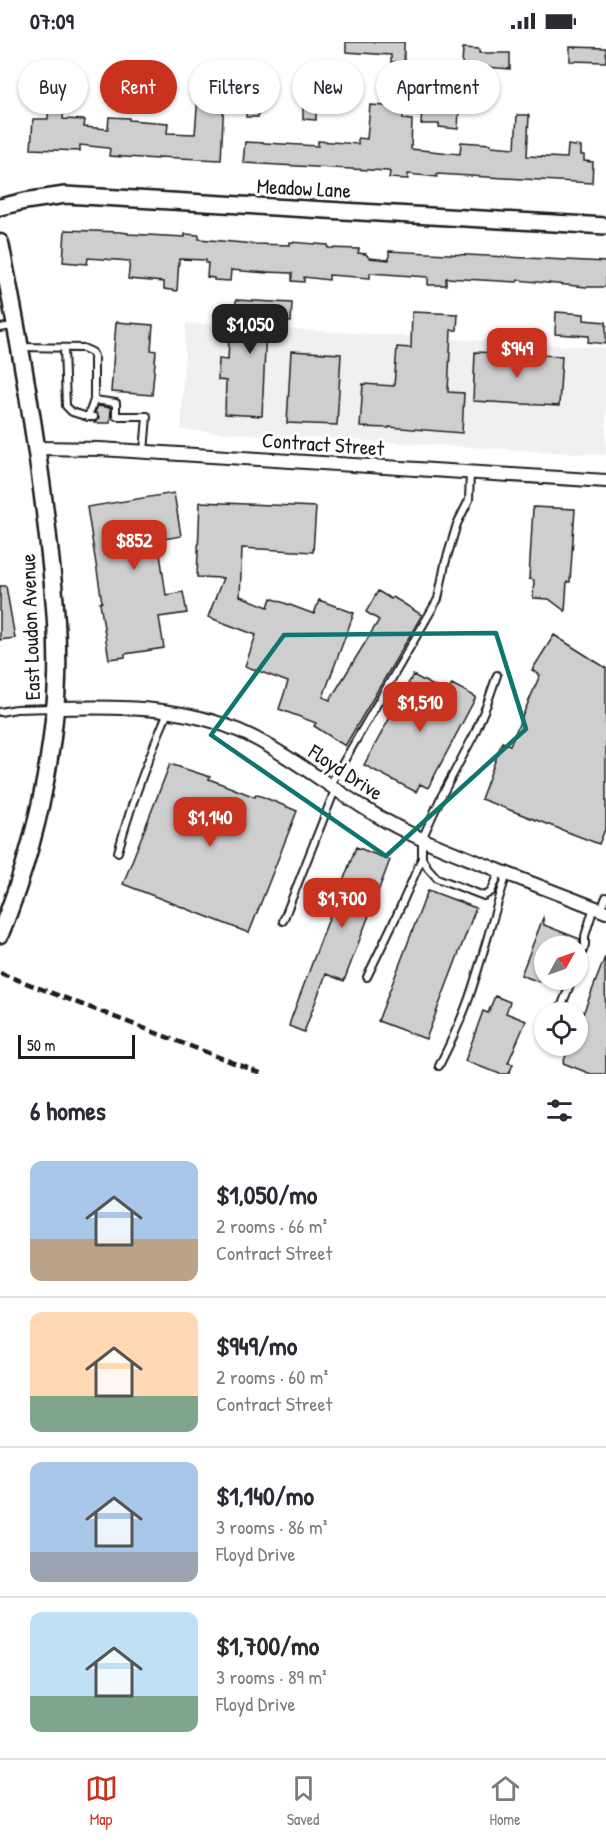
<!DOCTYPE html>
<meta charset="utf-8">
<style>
:root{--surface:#fff;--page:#f7f7f7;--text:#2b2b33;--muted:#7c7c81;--line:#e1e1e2;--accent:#c8321e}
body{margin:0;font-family:"Patrick Hand",sans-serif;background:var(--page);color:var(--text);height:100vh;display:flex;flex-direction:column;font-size:22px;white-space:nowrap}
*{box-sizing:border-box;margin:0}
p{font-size:20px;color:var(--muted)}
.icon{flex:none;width:33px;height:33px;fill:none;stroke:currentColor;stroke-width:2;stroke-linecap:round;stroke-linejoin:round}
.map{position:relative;height:1032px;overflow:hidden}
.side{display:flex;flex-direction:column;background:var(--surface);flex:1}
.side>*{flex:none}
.guide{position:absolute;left:18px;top:18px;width:570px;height:54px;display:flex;gap:12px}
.needle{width:39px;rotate:50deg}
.fabs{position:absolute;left:534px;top:894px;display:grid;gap:12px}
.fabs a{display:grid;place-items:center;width:54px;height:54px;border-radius:50%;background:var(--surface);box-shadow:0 2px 4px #0004;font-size:30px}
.scale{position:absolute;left:18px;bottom:15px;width:117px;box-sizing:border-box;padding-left:6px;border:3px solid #1c1c1c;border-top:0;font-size:16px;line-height:21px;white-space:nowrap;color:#1c1c1c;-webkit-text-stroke:4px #fff;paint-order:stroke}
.price{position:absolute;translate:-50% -51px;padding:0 14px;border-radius:12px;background:var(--accent);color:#fff;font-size:20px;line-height:39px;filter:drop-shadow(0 2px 3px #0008)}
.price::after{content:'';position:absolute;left:50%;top:36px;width:18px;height:14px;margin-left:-9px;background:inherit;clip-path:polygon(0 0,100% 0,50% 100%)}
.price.current{background:#222;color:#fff}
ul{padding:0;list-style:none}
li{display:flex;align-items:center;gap:18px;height:150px;padding:0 30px}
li+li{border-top:2px solid var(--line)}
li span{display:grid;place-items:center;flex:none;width:168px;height:120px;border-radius:12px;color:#555}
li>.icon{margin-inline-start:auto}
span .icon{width:72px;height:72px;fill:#fffc;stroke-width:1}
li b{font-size:26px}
h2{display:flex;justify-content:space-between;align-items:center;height:72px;padding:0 30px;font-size:26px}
.tag{padding:0 21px;border-radius:27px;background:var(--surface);box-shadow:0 2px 4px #0004;font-size:21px;line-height:54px}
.tag.current{background:var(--accent);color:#fff}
.status{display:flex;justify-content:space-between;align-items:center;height:42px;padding:0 30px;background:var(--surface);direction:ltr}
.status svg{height:16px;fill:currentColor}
.dock{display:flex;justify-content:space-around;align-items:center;height:84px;border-top:2px solid var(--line);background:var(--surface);font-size:16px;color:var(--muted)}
.dock a{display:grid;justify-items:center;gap:3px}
.dock .current{color:var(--accent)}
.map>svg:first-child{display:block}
.built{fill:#f0f0f0}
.building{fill:#cecece;stroke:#1c1c1c;stroke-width:1.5}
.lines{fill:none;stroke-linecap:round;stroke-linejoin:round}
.service-casing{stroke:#1c1c1c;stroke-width:10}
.minor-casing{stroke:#1c1c1c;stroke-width:16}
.tertiary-casing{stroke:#1c1c1c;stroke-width:20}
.secondary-casing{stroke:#1c1c1c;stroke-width:21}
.service{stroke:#fff;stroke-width:6}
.minor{stroke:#fff;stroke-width:12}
.tertiary{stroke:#fff;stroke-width:15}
.secondary{stroke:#fff;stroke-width:16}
.rail{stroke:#1c1c1c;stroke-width:4.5;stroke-dasharray:9 4.5;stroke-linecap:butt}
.marked{fill:none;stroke:#0f766e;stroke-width:4.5;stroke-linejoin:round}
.labels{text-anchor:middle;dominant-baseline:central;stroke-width:6;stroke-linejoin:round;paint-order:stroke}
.street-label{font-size:21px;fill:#1c1c1c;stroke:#fff}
</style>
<div class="status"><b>07:09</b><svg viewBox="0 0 49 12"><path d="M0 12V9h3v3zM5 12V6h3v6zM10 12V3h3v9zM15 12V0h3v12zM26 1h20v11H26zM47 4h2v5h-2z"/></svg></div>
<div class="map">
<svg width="606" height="1032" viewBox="0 0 606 1032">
<rect width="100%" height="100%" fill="#fff"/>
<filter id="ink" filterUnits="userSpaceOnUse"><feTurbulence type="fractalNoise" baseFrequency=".0167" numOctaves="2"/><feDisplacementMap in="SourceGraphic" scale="12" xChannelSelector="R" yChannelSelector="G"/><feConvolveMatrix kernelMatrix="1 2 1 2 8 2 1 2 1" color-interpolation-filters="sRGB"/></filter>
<g filter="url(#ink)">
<!-- built -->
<path class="built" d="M186,281L606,306V413L181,388Z"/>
<!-- building -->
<path class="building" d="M346,0H404V20H391V13L346,10Z
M570,5L606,6V20L570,19Z
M463,6L479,7V11H510V27L462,23Z
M50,29L69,31L67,48L65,47L63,77L85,78L84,85L108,87L109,75L129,76V78L168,81L167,91L195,92L198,54L224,57L221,118L158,115V117L109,114L110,107L108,106L80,103V109L31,107L33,77H48Z
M247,58H260L258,75H246Z
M303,60H316V78L303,77Z
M370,63L403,65V77L412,78L411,107L460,112L461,100L491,102V104L515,106L517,73H529L527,114L567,116L568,103L581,105V113H584V119L593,120L592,141L437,132V135L408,132V137L389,136L390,130L388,129L243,121L245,100L318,104V99L358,102V96L367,97Z
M422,65L459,69L458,87L439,85V82H421Z
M65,188L120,190L128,191V192L185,195V192L199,193V197L255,202L290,203V200L328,203V206L359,207L358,211L366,212L369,216L389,218V209L606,220V245H586L518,238L517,240L446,236V243H428V235L370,231V236L329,233V238L304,235V240L292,239V231L266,230V231L231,228L230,239L214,238V236L207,235L208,221H206V218L179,217L177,249L164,247V240L128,237L130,219L88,216L87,222L63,220Z
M236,258L292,261L291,280L283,279V286L266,285L262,374L225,372L226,339L218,338L219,317L228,318L229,297H235Z
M412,270L458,272L457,288H451L448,350L464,351L462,391L389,385V386L360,385L363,342L394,344L397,305L411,306Z
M556,270L584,272V278L606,280V302L588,300L589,294L555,292Z
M116,280L153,283L151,308L156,309L152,353L111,350Z
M291,309L341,312L337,383L287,381Z
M475,310L562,314L559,364L473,359Z
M98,364L111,366L110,381H94L99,376L95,370Z
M174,451L181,494L158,498L166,553L183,550L187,571L159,575L164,606L125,612V615L109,617L100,561L102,560L87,465Z
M200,460L316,465L313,510L242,506L240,554L268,565L271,556L314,572L319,558L354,571L323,655L330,658L379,578L366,570L378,549L391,557L393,555L422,573L345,704L314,684L316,681L279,667L288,640L245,624L256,593L208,575L223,536L197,535Z
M533,465L575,467L570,540H567L565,569L549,557L533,556L534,538L529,537Z
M0,544H6L15,596L0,598Z
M554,593L606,626V785L599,802L481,757L502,700L510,703L540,633L532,628Z
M413,633L447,651L452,642L476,655L428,746L420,742L416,750L364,723Z
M170,722L210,735L209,737L255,755L256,752L297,769L249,891L123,842Z
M356,805L390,818L344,939L326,932L304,990L289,984L291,977Z
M428,848L476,866L426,997L378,979Z
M543,876L544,883L580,897V902L579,904H544V926L539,940L521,933Z
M605,915L606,1032H591L563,1021L570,1004H578V985Z
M495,954L510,960L506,971L526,979L508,1021L513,1022L509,1032H500L465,1019L483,969L488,971Z"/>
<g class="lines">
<!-- service casing -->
<g class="service-casing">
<path id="service" d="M0,286L13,284
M21,305L83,306L92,310L94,314V358L116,361V374H147L144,410
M64,306L66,364L72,370L88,375
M94,358L88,375H94
M0,670L16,667L55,666
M330,743L438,557L445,522L457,482L469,458L470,431
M118,810C131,762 148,716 168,670
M422,816L428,826L437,836L484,854L491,850L500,829
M601,868L606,855
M283,879L335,748
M578,922L585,903V894L594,865
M367,935L396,875L422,816V797L441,755L474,693L487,662L497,633
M559,970L572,938
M439,1024C450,1002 461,979 469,956C483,915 493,873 507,832"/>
</g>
<!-- minor casing -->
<g class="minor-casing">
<path id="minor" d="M37,406L100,407L606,439
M56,666C125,664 197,664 260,699C311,727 355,765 407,790C437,805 469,816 500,829C535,843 571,856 606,870"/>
</g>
<!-- tertiary casing -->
<g class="tertiary-casing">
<path id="tertiary" d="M0,165L25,159L65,153L606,184"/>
</g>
<!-- secondary casing -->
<g class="secondary-casing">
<path id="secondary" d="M0,201C19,296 36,391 47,487C54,547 61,608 55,668C48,745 29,821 0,892"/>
</g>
<!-- service -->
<use href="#service" class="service"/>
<!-- minor -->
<use href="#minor" class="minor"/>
<!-- tertiary -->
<use href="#tertiary" class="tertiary"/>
<!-- secondary -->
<use href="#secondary" class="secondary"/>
<!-- rail -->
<path class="rail" d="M0,931L263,1032"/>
</g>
</g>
<!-- marked area -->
<path class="marked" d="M496,591L526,687L386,814L211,693L284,593Z"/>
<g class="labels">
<!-- street labels -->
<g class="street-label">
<text transform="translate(304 146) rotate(3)">Meadow Lane</text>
<text transform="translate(323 402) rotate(4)">Contract Street</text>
<text transform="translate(30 585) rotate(-92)">East Loudon Avenue</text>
<text transform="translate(346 730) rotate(33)">Floyd Drive</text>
</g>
</g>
</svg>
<div class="fabs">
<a><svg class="needle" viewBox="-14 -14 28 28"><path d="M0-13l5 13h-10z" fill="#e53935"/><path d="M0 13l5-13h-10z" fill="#7c7c81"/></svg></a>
<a><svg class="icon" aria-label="locate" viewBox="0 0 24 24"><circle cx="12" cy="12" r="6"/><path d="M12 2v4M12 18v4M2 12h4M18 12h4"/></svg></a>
</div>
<div class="scale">50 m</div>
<b class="price current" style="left:250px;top:313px">$1,050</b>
<b class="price" style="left:517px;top:337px">$949</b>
<b class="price" style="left:134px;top:529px">$852</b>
<b class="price" style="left:420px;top:691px">$1,510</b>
<b class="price" style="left:210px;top:806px">$1,140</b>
<b class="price" style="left:342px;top:887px">$1,700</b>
<div class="guide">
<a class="tag">Buy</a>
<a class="tag current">Rent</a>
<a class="tag">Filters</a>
<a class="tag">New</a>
<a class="tag">Apartment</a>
</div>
</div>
<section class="side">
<h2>6 homes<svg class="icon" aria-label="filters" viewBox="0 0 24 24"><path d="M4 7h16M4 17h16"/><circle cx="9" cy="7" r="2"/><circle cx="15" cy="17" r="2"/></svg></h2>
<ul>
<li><span style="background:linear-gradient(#a9c7e8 65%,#b9a48a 0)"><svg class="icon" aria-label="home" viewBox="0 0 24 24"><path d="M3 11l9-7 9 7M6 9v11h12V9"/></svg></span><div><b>$1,050/mo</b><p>2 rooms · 66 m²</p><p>Contract Street</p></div></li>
<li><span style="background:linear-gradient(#ffd9b3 70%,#7fa58c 0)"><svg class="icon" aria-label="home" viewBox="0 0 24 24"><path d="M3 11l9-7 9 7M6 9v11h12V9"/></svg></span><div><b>$949/mo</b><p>2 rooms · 60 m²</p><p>Contract Street</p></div></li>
<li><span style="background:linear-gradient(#a9c7e8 75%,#9aa5b1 0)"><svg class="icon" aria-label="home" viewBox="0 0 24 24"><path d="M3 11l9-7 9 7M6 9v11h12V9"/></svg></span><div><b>$1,140/mo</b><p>3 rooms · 86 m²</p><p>Floyd Drive</p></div></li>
<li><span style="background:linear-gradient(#bfe0f5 70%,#7fa58c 0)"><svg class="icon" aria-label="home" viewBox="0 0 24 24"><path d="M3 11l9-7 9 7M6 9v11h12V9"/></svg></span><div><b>$1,700/mo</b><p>3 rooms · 89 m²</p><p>Floyd Drive</p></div></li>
</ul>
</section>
<nav class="dock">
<a class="current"><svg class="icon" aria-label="map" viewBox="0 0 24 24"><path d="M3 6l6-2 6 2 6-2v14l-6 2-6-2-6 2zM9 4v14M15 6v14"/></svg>Map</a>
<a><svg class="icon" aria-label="saved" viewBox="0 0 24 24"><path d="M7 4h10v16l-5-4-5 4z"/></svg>Saved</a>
<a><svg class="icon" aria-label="home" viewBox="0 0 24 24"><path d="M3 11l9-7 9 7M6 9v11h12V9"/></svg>Home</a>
</nav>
